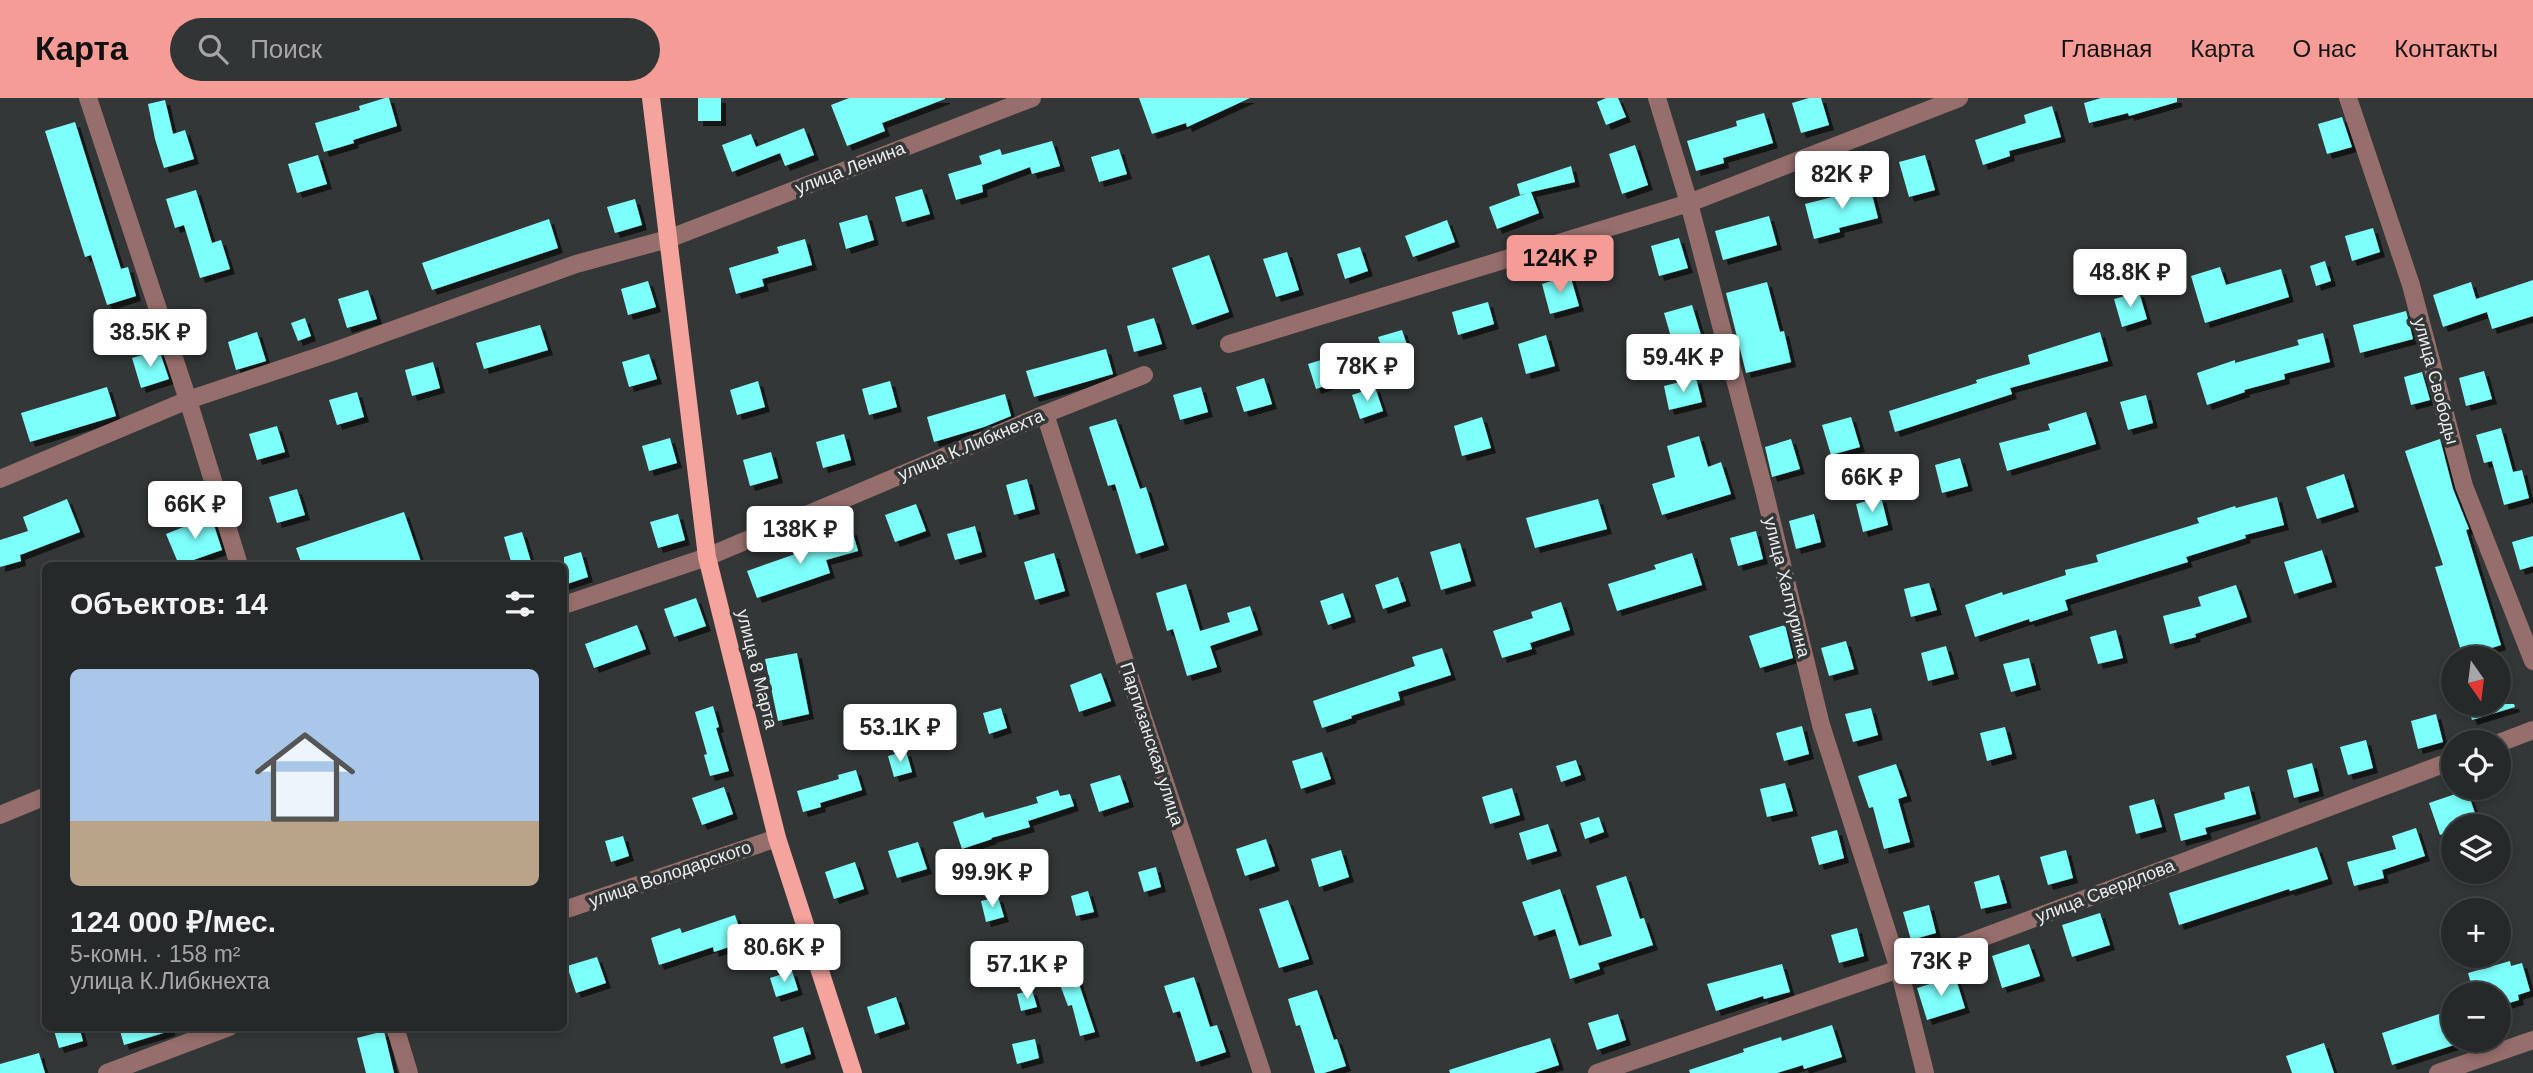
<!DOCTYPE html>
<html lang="ru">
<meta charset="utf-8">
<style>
:root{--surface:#262929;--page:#323535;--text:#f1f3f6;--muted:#a4a6a8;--line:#424546;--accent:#f59c96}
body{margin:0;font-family:Helvetica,sans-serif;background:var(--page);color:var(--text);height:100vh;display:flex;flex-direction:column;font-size:26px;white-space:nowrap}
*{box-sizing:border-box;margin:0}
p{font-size:23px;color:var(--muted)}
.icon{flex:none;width:38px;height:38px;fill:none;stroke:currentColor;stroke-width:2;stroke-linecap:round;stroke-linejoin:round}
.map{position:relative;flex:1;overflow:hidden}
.details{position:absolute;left:42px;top:464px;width:525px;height:469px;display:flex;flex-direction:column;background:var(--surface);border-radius:10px;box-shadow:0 4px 10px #0003,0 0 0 2px var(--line)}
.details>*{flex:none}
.needle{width:46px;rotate:166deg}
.tools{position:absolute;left:2441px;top:548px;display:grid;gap:14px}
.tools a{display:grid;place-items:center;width:70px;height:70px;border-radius:50%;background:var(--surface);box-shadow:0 4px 10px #0003,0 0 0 2px var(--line);font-size:35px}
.price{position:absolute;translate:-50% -60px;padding:0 16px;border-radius:7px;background:#fff;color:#222;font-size:23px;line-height:46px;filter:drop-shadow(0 2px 4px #0008)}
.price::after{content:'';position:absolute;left:50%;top:42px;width:21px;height:16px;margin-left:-10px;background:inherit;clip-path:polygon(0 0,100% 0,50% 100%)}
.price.on{background:var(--accent);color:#111}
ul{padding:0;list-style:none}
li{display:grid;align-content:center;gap:14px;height:371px;padding:0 28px}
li+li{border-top:2px solid var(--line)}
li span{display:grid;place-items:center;height:217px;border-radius:10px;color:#555}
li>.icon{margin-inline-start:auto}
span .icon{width:126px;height:126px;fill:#fffc;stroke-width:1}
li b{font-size:30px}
h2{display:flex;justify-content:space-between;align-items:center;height:84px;padding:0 28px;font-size:30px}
header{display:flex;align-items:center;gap:42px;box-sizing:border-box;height:98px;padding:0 35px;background:var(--accent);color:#111}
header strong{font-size:33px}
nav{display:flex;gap:38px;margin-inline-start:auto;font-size:24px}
.search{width:490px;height:63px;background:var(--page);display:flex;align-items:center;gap:18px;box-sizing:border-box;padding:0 24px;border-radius:38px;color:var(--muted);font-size:26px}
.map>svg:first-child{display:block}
.building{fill:#7dfffc;filter:url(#shadow)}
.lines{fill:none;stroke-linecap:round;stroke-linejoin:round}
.minor{stroke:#966e6b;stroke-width:18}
.major{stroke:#f4a39d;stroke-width:18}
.labels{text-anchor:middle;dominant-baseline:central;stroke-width:7;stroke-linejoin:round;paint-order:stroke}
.street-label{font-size:18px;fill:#eceeee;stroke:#333737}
</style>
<header>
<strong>Карта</strong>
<div class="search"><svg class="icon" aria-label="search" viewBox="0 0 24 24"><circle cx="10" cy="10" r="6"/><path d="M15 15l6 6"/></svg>Поиск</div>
<nav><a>Главная</a><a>Карта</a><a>О нас</a><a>Контакты</a></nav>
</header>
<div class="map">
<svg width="2533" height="975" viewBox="0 0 2533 975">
<defs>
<filter id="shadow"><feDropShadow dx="5" dy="5" stdDeviation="0" flood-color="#0009"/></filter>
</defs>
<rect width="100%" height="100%" fill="#333737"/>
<!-- building -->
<path class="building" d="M385,0H389L397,28L353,42L354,45L324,54L315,25L360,12L359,8Z
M698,0H721V23H698Z
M849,0H945V1L882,25L885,33L847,48L831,7Z
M1139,0H1250L1187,29L1186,25L1152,36Z
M1606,0H1618L1626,19L1606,27L1597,4Z
M1809,0H1821L1829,27L1801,35L1792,5Z
M2101,0H2177V4L2129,18L2128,15L2089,25L2084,5Z
M165,2L173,36L185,32L194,61L164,70L155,41L148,6Z
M2052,8L2061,39L2009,53L2010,58L1983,67L1975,42L2026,25L2024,17Z
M1764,15L1773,45L1723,60L1724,65L1696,73L1687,43L1737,28L1736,23Z
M2342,19L2352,49L2327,56L2318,26Z
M75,24L121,171L128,169L136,198L107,207L91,157L85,159L45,33Z
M804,30L814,57L785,68L780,55L732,74L722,47L751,36L756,49Z
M1052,43L1060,68L1032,76L1030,69L982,87L983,94L956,102L948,76L982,66L979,58L1000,51L1002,57Z
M1635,47L1648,87L1622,96L1609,56Z
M1119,51L1127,76L1099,84L1091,59Z
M318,57L327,86L297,95L288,66Z
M1925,57L1935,92L1909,99L1899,64Z
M1571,68L1575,84L1531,94L1539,115L1497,131L1489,109L1527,95L1520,97L1517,86Z
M1869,85L1878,120L1839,130L1840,134L1814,141L1805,106L1844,96L1843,92Z
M922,91L930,116L902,124L895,99Z
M196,92L212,145L221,142L230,171L200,180L184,127L175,130L166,101Z
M635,101L642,127L615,135L607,109Z
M867,117L874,142L846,151L839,125Z
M1769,118L1777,147L1723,162L1715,133Z
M549,121L558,150L432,192L422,165Z
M1447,122L1455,144L1413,159L1405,138Z
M2373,130L2380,154L2352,163L2345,138Z
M1679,140L1688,170L1659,178L1651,148Z
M805,141L812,167L762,181L764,188L736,196L729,170L779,155L777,149Z
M1360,149L1368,173L1345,181L1337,156Z
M1287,154L1299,192L1276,199L1263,161Z
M1209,157L1229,214L1192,227L1172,170Z
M2325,163L2331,183L2316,188L2310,168Z
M2220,169L2226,187L2281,171L2289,199L2205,225L2191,178Z
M1570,177L1579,208L1550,216L1542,186Z
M2533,182V218L2492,231L2487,214L2443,229L2433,197L2471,184L2476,201Z
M648,183L656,209L628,217L621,191Z
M1767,184L1780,234L1784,233L1791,264L1746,275L1726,195Z
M368,192L377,221L347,230L338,201Z
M2139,194L2147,221L2122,229L2114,201Z
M1488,204L1494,226L1458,237L1452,214Z
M1692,207L1701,237L1673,246L1664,215Z
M2406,213L2413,241L2360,255L2353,227Z
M305,220L311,238L298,243L291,225Z
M1154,220L1162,246L1134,254L1127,228Z
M540,227L548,252L484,271L476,245Z
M1402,232L1410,256L1386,263L1378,239Z
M257,234L266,263L236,272L228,244Z
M2100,234L2108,263L2010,290L2012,296L1895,334L1889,313L1977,285L1976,282L2030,266L2028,257Z
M2323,235L2330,264L2284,276L2285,281L2244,292L2245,294L2207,307L2197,275L2235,262V265L2299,247L2297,242Z
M1546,237L1555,268L1526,276L1518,246Z
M1106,251L1113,276L1034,299L1026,273Z
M159,252L169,281L141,290L132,260Z
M649,256L657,281L629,289L622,264Z
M1331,259L1339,283L1316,291L1308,266Z
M433,264L440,290L412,298L405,272Z
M2484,273L2492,301L2466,308L2459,280Z
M2422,274L2430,302L2411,307L2404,279Z
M1264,280L1272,306L1244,314L1236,289Z
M1696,280L1702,304L1669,312L1664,288Z
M758,283L765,309L737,317L730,292Z
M890,283L897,309L869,317L862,291Z
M107,289L116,318L30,344L21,315Z
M1201,289L1208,314L1180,322L1173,297Z
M1375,289L1383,313L1360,321L1352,297Z
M357,294L364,319L337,327L329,302Z
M1005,296L1011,318L984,329L934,344L927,319Z
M2146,297L2153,325L2128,332L2120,304Z
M2086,314L2096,346L2007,373L1999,345L2050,332L2048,326Z
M1482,319L1491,350L1462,358L1454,328Z
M1851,319L1860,349L1831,357L1822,327Z
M1116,321L1140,391L1146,389L1164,447L1136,456L1115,386L1108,388L1089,329Z
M277,328L285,354L257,362L249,336Z
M2501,330L2513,374L2522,372L2529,400L2504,407L2492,363L2484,365L2476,337Z
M844,336L851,362L823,370L816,344Z
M1699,338L1708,369L1721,364L1731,396L1662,417L1652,386L1675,379L1667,348Z
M670,340L677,365L649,373L642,348Z
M1791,341L1800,371L1772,379L1765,349Z
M2440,341L2453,391L2469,431L2466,432L2501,547L2463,559L2435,469L2443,467L2405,353Z
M771,354L778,380L750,388L743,362Z
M1960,360L1968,388L1942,395L1935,367Z
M2344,376L2354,409L2317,421L2306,389Z
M1027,381L1035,411L1014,417L1006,387Z
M297,391L305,417L277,425L269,399Z
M1881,399L1888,427L1863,434L1856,406Z
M2277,399L2284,427L2245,437L2246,440L2186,459L2188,464L2065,502L2068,512L2030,524L2029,521L1975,539L1965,507L2002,494L2003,497L2066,477L2065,472L2098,464L2096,457L2199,425L2197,420L2235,408L2236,410Z
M67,401L80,434L20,457L21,463L0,469V442L28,433L23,419Z
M1598,401L1607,431L1535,450L1526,420Z
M916,406L926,433L895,444L885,417Z
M404,414L422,467H302L296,450Z
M678,416L685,442L658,450L650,424Z
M1814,416L1821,444L1796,451L1789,423Z
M211,418L222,452L179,467L166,436Z
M975,428L982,454L955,462L947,436Z
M852,432L858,453L826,462L830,475L757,500L747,473L835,442L833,437Z
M1756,433L1763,461L1738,468L1730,440Z
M522,434L532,467H512L504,439Z
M2533,438V468L2520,472L2512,444Z
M1460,445L1471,483L1441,492L1430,454Z
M2322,452L2332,484L2294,496L2284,464Z
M581,454L588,479L564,487V459Z
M1054,455L1065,493L1035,502L1024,464Z
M1692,455L1702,487L1617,513L1608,486L1656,471L1654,467Z
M1398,479L1406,503L1383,511L1375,487Z
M1929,485L1937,512L1911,519L1904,491Z
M1186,486L1200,533L1230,524L1227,515L1250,508L1258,532L1210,548L1217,569L1187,578L1173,531L1167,533L1156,495Z
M2236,487L2247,519L2195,536L2196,539L2170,546L2163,518L2201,508L2198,499Z
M1343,495L1351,519L1328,527L1320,503Z
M696,500L706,528L674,539L664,511Z
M1561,504L1570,532L1530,545L1532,551L1502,560L1493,533L1533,520L1531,514Z
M637,527L646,551L594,570L585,546Z
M1785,527L1793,560L1760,570L1749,538Z
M2116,532L2123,560L2098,566L2090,539Z
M1846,543L1854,571L1829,578L1821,550Z
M1946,548L1954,576L1928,583L1921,555Z
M1442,550L1451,577L1398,594L1400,602L1351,618L1352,620L1322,630L1313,603L1415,568L1412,559Z
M797,555L809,616L778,623L765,561Z
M2029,560L2036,587L2011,594L2003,566Z
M1101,575L1111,603L1079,614L1070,587Z
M2467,606H2514L2515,609L2472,622Z
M713,608L719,629L716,630L729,673L710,678L704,657L707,656L695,614Z
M1001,610L1007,630L989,636L983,615Z
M1871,610L1878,637L1853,644L1845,616Z
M2436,616L2443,644L2418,651L2411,623Z
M1802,628L1809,656L1784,663L1776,635Z
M2005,629L2012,656L1987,663L1980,635Z
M2366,642L2373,670L2348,677L2340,649Z
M906,653L912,674L894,679L888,658Z
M1322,654L1331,681L1301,691L1292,663Z
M1576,662L1581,677L1561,684L1556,668Z
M2312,665L2319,693L2294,700L2287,672Z
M1896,666L1907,698L1898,701L1910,744L1884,751L1873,709L1869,710L1858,678Z
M856,672L862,692L820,705L821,709L803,714L797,693L839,681L838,677Z
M1120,677L1129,704L1099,714L1090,686Z
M1785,685L1793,713L1767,719L1760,691Z
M2249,688L2256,716L2205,730L2207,736L2181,743L2174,716L2225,701L2224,695Z
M724,689L733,716L702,727L692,700Z
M1512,690L1520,717L1490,726L1482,699Z
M1058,692L1060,698L1070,696L1074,708L1028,723L1030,729L991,740L992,741L962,751L953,724L983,714L985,720L1038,705L1036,699Z
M2467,692L2478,724L2466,728H2454V732L2440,737L2429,705Z
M2154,701L2162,729L2136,736L2129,708Z
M1599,719L1604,734L1585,741L1580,725Z
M1548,726L1557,753L1527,762L1519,735Z
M2416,730L2425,758L2382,772L2384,780L2354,788L2347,764L2396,751L2392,738Z
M1837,732L1844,760L1819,767L1811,739Z
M623,738L629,758L611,764L605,743Z
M1266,741L1275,768L1245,778L1236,751Z
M918,744L927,771L897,780L888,753Z
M2317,749L2328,781L2290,793L2289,791L2179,827L2169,795Z
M1341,752L1349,779L1319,789L1311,761Z
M2066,752L2073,780L2048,787L2040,759Z
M855,764L864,791L834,801L825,774Z
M1156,769L1161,789L1144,794L1138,774Z
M1999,777L2007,805L1981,811L1974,784Z
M1626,778L1640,821L1644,820L1653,847L1598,865L1600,871L1570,881L1555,831L1534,838L1522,804L1560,791L1579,848L1612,838L1596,788Z
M1088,793L1094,814L1076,818L1071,798Z
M998,799L1004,819L986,824L981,803Z
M1288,802L1309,861L1279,870L1259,811Z
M1929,807L1936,835L1911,842L1903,814Z
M2100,815L2110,847L2072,859L2062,827Z
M735,817L744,844L714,854L713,849L659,867L651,840L680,830L682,835Z
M1857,830L1864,858L1839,865L1831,837Z
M2029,846L2040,878L2002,890L1992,858Z
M597,859L606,885L576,895L567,868Z
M1071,862L1095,934L1080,938L1072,907L1068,908L1053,868Z
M2510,863L2511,868L2522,865L2530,893L2518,897L2519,902L2499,908V896H2474L2468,875Z
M1782,866L1790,894L1764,901L1763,898L1716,913L1707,886Z
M792,873L798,892L776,899L770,880Z
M1955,878L1965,910L1927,922L1917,890Z
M1194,879L1210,929L1217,927L1226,954L1196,964L1180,913L1173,915L1164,888Z
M1032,892L1037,909L1021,913L1017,896Z
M1317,892L1334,942L1337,941L1346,968L1324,975H1315L1300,927L1296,928L1288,901Z
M896,899L905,926L875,936L867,909Z
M2454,911V947L2392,967L2382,935Z
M1618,916L1626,942L1597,952L1588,925Z
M1832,927L1842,959L1804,971L1803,967L1777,975H1690L1689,972L1744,954L1743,951L1781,939L1782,943Z
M53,929H79L83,943L59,950Z
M119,929H170V933L124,947Z
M803,929L811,956L781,966L773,939Z
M384,933L394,975H366L357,940Z
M1550,940L1559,967L1534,975H1450L1449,972Z
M1035,941L1039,960L1017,966L1012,946Z
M2324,945L2334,975H2292L2286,958Z
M39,955L45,975H0V966Z"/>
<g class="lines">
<!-- minor -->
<path class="minor" d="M88,0L188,302L239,467
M1657,0L1689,105L1764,392L1821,627L1899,871L1925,975
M2348,0L2411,187L2464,388L2533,563
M1229,246L1689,105L1959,0
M1045,316L1140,610L1262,975
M0,381L188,302L332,254L576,166L668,141L1032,0
M564,507L707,459L1045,316L1144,277
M2499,645L2533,632
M0,717L46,698
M564,812L777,740
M395,929L409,975
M107,975L229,929
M1597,975L1899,871L2454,662
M2438,975L2533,942"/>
<!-- major -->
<path class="major" d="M651,0L707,459L777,740L853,975"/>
</g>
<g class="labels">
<!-- street labels -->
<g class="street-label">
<text transform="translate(850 70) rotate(-21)">улица Ленина</text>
<text transform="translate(2436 283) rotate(75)">улица Свободы</text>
<text transform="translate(971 347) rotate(-23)">улица К.Либкнехта</text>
<text transform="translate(1787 489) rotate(76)">улица Халтурина</text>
<text transform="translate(757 571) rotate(76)">улица 8 Марта</text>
<text transform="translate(1152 646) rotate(72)">Партизанская улица</text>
<text transform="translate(670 776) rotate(-19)">улица Володарского</text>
<text transform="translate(2105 793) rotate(-21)">улица Свердлова</text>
</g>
</g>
</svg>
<div class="tools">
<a><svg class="needle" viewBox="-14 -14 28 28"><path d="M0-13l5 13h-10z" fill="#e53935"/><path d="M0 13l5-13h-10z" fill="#a4a6a8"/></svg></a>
<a><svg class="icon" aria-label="locate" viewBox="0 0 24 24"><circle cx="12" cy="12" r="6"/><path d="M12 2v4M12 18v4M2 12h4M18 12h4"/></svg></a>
<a><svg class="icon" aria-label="layers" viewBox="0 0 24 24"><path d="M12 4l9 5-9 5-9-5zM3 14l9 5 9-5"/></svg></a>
<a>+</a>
<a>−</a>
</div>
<b class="price" style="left:1842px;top:113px">82K ₽</b>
<b class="price on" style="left:1560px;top:197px">124K ₽</b>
<b class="price" style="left:2130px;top:211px">48.8K ₽</b>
<b class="price" style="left:150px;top:271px">38.5K ₽</b>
<b class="price" style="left:1683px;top:296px">59.4K ₽</b>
<b class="price" style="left:1367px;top:305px">78K ₽</b>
<b class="price" style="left:1872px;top:416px">66K ₽</b>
<b class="price" style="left:195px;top:443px">66K ₽</b>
<b class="price" style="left:800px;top:468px">138K ₽</b>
<b class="price" style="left:900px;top:666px">53.1K ₽</b>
<b class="price" style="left:992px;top:811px">99.9K ₽</b>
<b class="price" style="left:784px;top:886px">80.6K ₽</b>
<b class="price" style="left:1941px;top:900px">73K ₽</b>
<b class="price" style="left:1027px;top:903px">57.1K ₽</b>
<section class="details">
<h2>Объектов: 14<svg class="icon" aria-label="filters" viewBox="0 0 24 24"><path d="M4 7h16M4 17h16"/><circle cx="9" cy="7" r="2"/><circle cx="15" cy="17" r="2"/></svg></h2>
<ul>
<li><span style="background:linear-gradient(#a9c7e8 70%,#b9a48a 0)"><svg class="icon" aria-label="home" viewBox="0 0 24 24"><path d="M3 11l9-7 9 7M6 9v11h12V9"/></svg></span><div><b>124 000 ₽/мес.</b><p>5-комн. · 158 m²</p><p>улица К.Либкнехта</p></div></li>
</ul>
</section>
</div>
